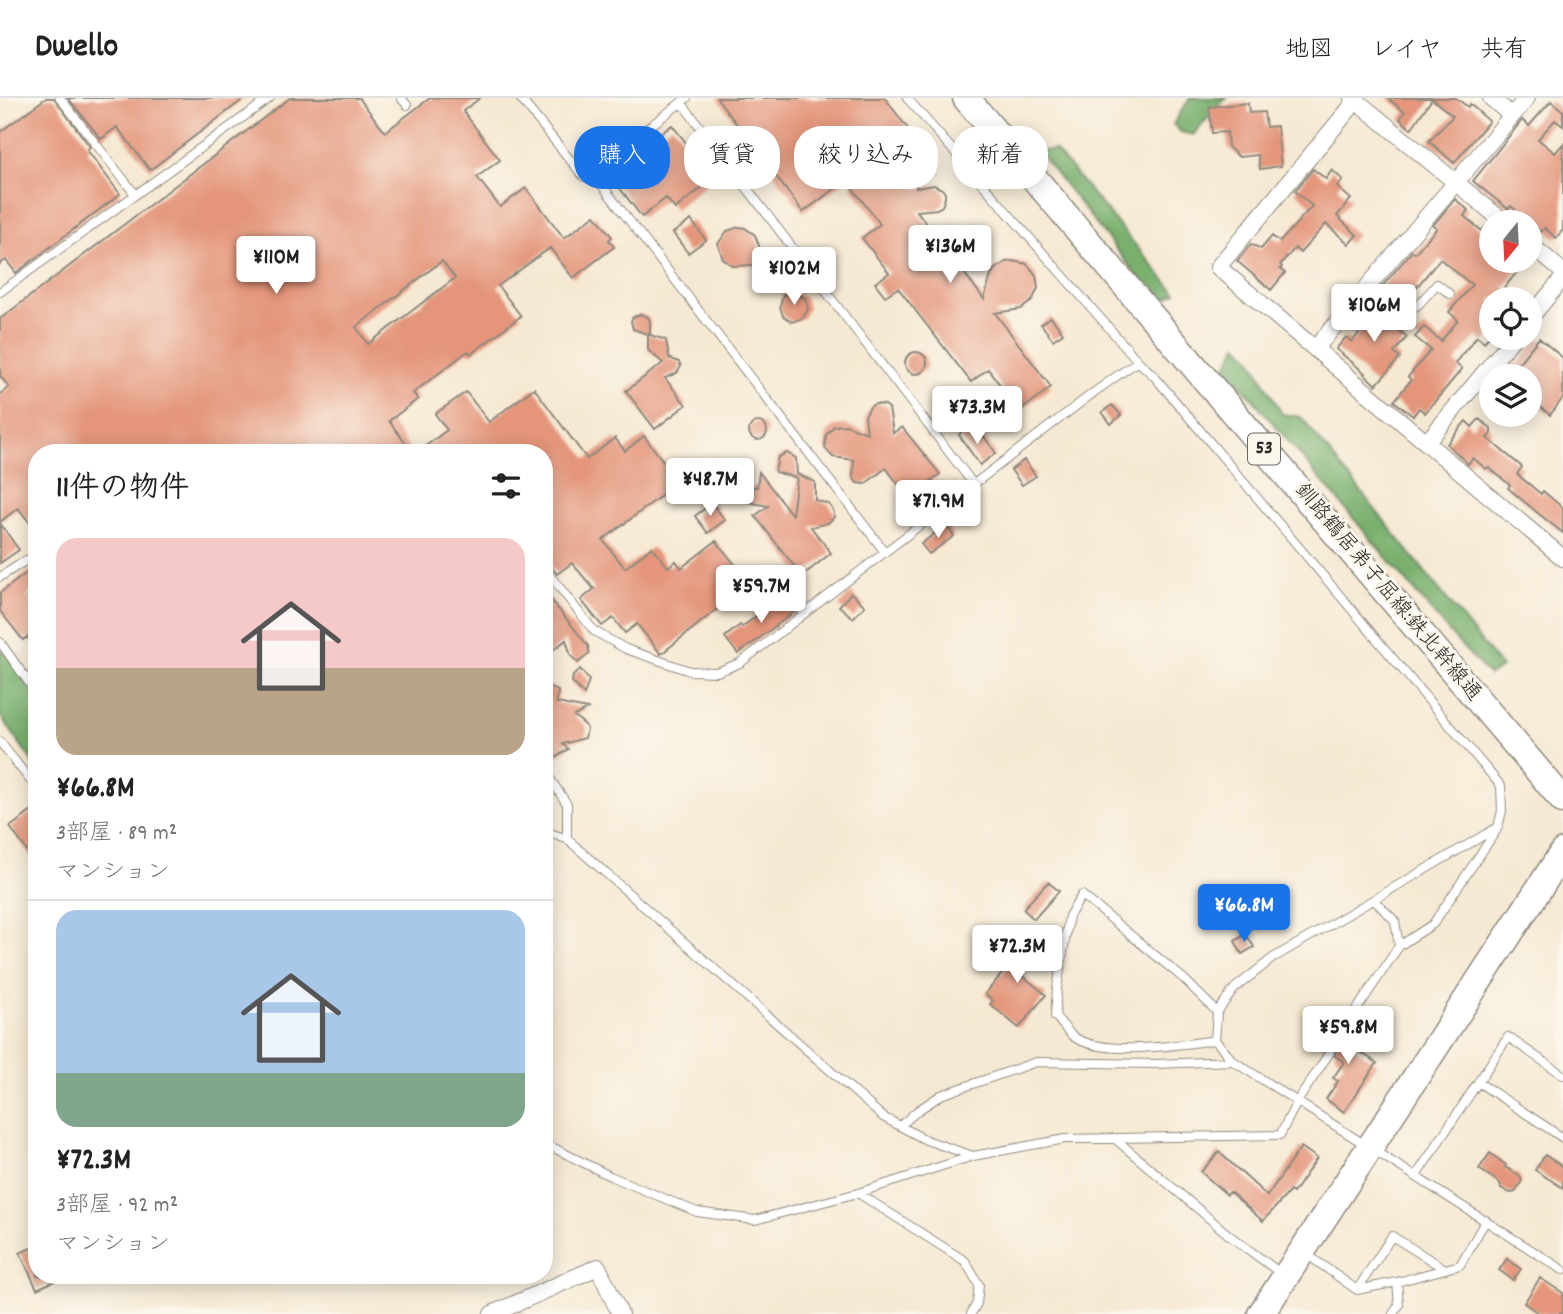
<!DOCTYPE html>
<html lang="ja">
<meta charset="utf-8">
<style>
:root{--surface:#fff;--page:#f6f6f6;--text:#222;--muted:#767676;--line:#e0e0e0;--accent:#1a73e8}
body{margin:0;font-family:Dekko,"Klee One",sans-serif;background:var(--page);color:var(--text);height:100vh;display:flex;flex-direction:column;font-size:26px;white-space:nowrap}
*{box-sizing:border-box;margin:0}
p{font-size:23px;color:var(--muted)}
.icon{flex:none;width:38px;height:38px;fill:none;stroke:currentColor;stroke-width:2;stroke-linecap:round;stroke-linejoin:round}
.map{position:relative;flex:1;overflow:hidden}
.panel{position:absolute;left:28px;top:346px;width:525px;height:840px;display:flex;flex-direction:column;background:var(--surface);border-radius:28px;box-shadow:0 4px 18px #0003}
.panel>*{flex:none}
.hud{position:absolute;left:574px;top:28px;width:665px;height:63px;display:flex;gap:14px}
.needle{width:46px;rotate:198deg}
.tools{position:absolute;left:1479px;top:112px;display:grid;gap:14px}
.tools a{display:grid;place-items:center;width:63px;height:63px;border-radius:50%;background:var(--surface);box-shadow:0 4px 18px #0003;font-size:35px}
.price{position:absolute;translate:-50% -60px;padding:0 16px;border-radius:7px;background:#fff;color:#222;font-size:23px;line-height:46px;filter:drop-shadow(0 2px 4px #0008)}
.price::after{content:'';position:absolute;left:50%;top:42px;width:21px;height:16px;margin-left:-10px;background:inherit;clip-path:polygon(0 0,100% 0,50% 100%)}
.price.active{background:var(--accent);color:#fff}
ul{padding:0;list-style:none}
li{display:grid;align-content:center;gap:14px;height:371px;padding:0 28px}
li+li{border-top:2px solid var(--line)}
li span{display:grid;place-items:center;height:217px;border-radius:21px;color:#555}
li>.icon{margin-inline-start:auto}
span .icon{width:126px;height:126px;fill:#fffc;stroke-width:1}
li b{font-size:30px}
h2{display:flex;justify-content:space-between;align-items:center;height:84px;padding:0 28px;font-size:30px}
.chip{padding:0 24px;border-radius:28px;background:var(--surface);box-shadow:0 4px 18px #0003;font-size:24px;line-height:63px}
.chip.active{background:var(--accent);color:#fff}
header{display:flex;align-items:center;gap:42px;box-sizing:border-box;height:98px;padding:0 35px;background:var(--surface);border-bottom:2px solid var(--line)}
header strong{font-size:33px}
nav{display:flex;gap:38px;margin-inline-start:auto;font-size:24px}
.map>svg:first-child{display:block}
.forest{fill:#79b06e;stroke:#526e4c;stroke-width:2}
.building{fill:#e4957a;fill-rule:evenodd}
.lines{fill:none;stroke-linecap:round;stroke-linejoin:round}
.lane-casing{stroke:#908a7f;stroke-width:10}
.street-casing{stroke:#908a7f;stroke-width:18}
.primary-casing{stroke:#908a7f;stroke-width:29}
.lane{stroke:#fff;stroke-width:8}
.street{stroke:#fff;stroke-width:16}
.primary{stroke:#fff;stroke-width:26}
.labels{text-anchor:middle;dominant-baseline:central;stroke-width:6;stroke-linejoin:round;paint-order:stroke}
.shield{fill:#fbf7ec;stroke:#696865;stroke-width:2}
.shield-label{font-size:19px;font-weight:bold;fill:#2b2b2b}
.street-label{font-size:21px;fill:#2b2b2b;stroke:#fbf7ec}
</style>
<header>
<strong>Dwello</strong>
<nav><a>地図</a><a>レイヤ</a><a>共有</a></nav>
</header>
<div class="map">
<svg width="1563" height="1216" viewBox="0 0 1563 1216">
<rect width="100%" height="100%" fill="#fbf7ec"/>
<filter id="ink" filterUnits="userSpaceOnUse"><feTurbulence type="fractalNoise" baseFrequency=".0143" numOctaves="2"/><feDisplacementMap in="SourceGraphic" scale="14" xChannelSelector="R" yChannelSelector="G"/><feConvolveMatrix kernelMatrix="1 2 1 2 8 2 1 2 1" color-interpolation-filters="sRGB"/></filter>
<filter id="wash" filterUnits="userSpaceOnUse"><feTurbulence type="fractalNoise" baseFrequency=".00686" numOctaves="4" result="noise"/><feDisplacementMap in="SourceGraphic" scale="28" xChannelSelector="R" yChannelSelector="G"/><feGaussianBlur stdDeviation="1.57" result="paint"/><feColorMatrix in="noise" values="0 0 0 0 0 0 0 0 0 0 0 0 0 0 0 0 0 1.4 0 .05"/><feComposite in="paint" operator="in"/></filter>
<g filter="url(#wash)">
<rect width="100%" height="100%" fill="#f6e9d3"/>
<!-- forest -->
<path class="forest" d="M1190,0H1226L1193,37L1181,34L1173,26Z
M1055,52L1176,195L1159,205L1038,53Z
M1238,246L1251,260L1282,316L1301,319L1502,570L1489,577L1455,541L1226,269Z
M0,549L37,597V670L0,617Z"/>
<g id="blocks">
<!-- building -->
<path class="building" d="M46,0H54L90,49L87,52L120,96L16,175L6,162L0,166V34Z
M68,0H245L150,72L117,29L101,41Z
M290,0H359L385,34L430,0H480L463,13L500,62L477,79L500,109L526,90L564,140L595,117L612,139L609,142L614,149L573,180L550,150L498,188L521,218L471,256L468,253L413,295L418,301L389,323L413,355H37V434L18,410L0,424V296L9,289L0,278V221ZM442,163L455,180L368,246L356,229Z
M717,0H885L911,35L803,114Z
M1387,0H1456L1468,9L1470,6L1489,23L1454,65L1429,43L1453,18L1432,1L1411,31L1400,21L1405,14Z
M1551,3L1563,13V28L1555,22L1538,41L1555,55L1563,46V132L1556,140L1545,130L1541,134L1511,108L1508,111L1473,83L1522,22L1529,28Z
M1248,5L1249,15L1264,14L1266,29L1277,28L1281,68L1260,71L1258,57L1239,59L1228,49L1227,34L1212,35L1209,9Z
M672,27L714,80L675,111L666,100L642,119L609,76Z
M910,63L917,65L920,69L916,90L934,87L942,91L945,95V100L942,108L937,111L917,113L984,201L991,177L995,171L1006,164L1013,163L1027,166L1036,177L1038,190L1032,203L1021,211L995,215L1051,289L1020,313L988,271L971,284L898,190L885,198L875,185L889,175L862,140L880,126L850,87L886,73L897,87L903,68Z
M1313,71L1326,81L1332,72L1343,82L1337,89L1351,101L1337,118L1357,137L1349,146L1326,126L1300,155L1295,150L1280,167L1282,169L1280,171L1285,175L1271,192L1237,163L1251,146L1261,151L1272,138L1280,144L1312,108L1295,93Z
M1455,101L1468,112L1464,118L1482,133L1489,125L1491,127V163H1515L1522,168L1504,190L1517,201H1491V236L1484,244L1477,238L1455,265L1462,271L1425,315L1419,310L1413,318L1394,303L1411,282L1408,279L1431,252L1415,239L1424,229L1441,243L1458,222L1449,214L1472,187L1440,161L1400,209L1379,192L1412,153L1415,155L1437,130L1433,127Z
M691,122L706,142L688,155L673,135Z
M739,129L745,130L755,137L759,148L758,163L772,164L781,170L783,181L778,192H766L756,186L754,167L733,168L723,161L718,146L727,133Z
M795,195L805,200L808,211L803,220L792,224L783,218L780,208L783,197Z
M1371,202L1392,219L1388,223L1407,239L1394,255L1400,260L1376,287L1364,276L1365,275L1336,251L1346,239L1352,244L1368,224L1359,217Z
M641,216L648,219L650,223V237L666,242L669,260L679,264L681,268L677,275L665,280L686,307L655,331L626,293L663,265L648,252V237H650L633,231L631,223L633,219Z
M1051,219L1063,235L1053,242L1041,226Z
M1539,240L1563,260V300L1550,317L1530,300V278H1500L1512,264L1517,267Z
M905 265a11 11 0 1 1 22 0a11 11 0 1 1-22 0Z
M534,290L587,361L615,340L625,353L644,338L679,384L603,442L625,470L652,449L668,469L676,463L681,470L716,443L750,485L661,556L637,526L625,535L613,520L602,528L581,502L594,491L572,465L557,476L544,461V355H416L447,332L435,316L466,294L489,324Z
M875,306L885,307L889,310L893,335L902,329L940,376L909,400L886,370L865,386L857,385L853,379L854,362L833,359L825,350L826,337L834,328L846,327L867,335L865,318L870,309Z
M1112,307L1121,317L1111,326L1102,314Z
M1479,321L1491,330V336L1487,340L1522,369L1517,376L1541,396L1543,393L1563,410V435L1539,416L1508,390L1510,387L1488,369L1486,371L1473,360L1468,366L1447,346L1466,323L1472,329Z
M749 333a9 9 0 1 1 18 0a9 9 0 1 1-18 0Z
M964,329L971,331L976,341L982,336L996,355L980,367L959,337Z
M787,355L796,360L797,376L815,384V402L829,406L834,414V419L828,425L811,429L831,455L802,478L755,418L768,408L743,403L739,396L742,389H757L759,374L792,417L797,380L775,374L778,359Z
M1024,362L1036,378L1022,387L1011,372Z
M712,405L725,422L708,435L695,418Z
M0,425L19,452L0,465Z
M946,427L954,438L929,456L921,446Z
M37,467V492L27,499L37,511V552L27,539L23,542L0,513V495Z
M544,493L588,548L589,556L578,565L571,558L566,542L544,559Z
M851,495L865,508L853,520L839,508Z
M784,497L797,512L738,556L725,539L740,527L742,529Z
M580,571L589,582L584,597L572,584L573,578Z
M544,586L558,593L557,605L587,611L574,618L585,627L587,631L585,640L563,646L568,651L547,666H544Z
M32,713L37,720V767L10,729Z
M1048,784L1059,793L1034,821L1023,811Z
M1024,833L1041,849L1018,874L1046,897L1019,930L990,906L993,903L985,896L1016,859L1007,851Z
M1246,836L1254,849L1242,856L1235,843Z
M1341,920L1345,931L1353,929L1361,933L1351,948L1377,965L1344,1014L1326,1001L1338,983L1333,980L1344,964L1335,958L1334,949H1322Z
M1301,1049L1317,1060L1293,1095L1290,1093L1263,1123L1230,1094L1227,1097L1201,1074L1219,1054L1267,1098Z
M1490,1055L1506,1067L1505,1069L1519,1077L1522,1083L1515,1094L1510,1095L1501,1090L1500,1085L1479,1071Z
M1545,1057L1563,1069V1090L1535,1072Z
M37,1147V1178H66L37,1191L20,1155Z
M1507,1161L1521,1171L1513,1182L1499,1172Z
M1540,1180L1563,1195V1216H1540L1524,1205Z"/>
</g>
</g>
<g filter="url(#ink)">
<use href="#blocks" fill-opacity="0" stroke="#908a7f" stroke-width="2"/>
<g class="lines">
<!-- lane casing -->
<g class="lane-casing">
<path id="lane" d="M60,0L135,96
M401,0L407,7
M520,0L584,79L687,0
M907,0L1138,263L1154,278L1501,688L1502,713L1498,729L1273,860L1235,890L1217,914L1215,942L1233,963L1563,1172
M681,4L974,387
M591,73L885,454
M1367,190L1400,217L1418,207L1437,186L1450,196
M0,194L270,0
M544,470L594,533L626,551L690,573L717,574L740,565L1093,295L1138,263
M0,479L33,458H37
M0,544L37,596
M0,644L37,691
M544,672L567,706V741
M544,733L567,741L883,1019L926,1042L973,1058
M1374,802L1395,823L1399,848
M1348,925L1399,848L1433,826L1496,733
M1215,942C1180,947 1104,959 1074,939C1067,934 1061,924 1055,918L1057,890L1069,818L1082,797L1184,881L1217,914
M1478,984L1563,1040
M900,1028L917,1013L941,997L1036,964L1154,966L1233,963
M1114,1040L1230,1138L1283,1177
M544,1045L610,1078L697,1114L755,1122L858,1095L973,1058L1065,1041L1280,1037L1297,1004L1330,954
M1416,1078L1508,939L1563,977
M858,1095L965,1163L979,1187L977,1205L971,1216
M1305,1155L1357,1192L1397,1184L1460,1167L1486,1122
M1357,1192L1392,1138L1445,1171
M1393,1216L1399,1207L1397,1184"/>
</g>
<!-- street casing -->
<g class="street-casing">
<path id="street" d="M1353,0L1504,124
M1491,0L1512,18
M1356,3L1218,169L1563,460
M1530,146L1563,174
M1530,220L1563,180
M1315,251L1527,0
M1427,344L1513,240
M492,1216L598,1169L620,1216"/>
</g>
<!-- primary casing -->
<g class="primary-casing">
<path id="primary" d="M966,0L1563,702
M1261,1216L1563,754"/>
</g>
<!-- lane -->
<use href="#lane" class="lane"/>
<!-- street -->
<use href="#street" class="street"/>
<!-- primary -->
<use href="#primary" class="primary"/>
</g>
</g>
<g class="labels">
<!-- shield labels -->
<rect class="shield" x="1248" y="335.5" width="32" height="31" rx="5"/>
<g class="shield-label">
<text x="1264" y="351">53</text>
</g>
<!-- street labels -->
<g class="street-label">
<text transform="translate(1387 495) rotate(50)">釧路鶴居弟子屈線:鉄北幹線通</text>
</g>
</g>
</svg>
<div class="tools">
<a><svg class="needle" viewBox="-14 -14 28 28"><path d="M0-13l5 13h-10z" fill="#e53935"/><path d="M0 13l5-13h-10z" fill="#767676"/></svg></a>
<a><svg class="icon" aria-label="locate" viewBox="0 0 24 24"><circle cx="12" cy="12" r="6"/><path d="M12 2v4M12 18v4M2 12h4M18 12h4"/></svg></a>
<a><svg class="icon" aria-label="layers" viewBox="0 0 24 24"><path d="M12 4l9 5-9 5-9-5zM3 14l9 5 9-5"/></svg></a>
</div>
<b class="price" style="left:950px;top:187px">¥136M</b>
<b class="price" style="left:276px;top:198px">¥110M</b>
<b class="price" style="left:794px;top:209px">¥102M</b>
<b class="price" style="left:1374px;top:246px">¥106M</b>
<b class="price" style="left:977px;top:348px">¥73.3M</b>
<b class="price" style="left:710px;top:420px">¥48.7M</b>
<b class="price" style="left:938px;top:442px">¥71.9M</b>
<b class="price" style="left:761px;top:527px">¥59.7M</b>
<b class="price active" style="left:1244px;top:846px">¥66.8M</b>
<b class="price" style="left:1017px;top:887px">¥72.3M</b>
<b class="price" style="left:1348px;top:968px">¥59.8M</b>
<div class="hud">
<a class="chip active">購入</a>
<a class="chip">賃貸</a>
<a class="chip">絞り込み</a>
<a class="chip">新着</a>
</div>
<section class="panel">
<h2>11件の物件<svg class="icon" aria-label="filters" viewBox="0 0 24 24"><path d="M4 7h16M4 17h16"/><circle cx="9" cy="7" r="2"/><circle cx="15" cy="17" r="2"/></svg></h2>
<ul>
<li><span style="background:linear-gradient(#f6c9c9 60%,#b9a48a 0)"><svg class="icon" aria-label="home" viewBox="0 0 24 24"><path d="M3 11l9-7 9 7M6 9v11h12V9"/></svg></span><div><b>¥66.8M</b><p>3部屋 · 89 m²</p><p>マンション</p></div></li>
<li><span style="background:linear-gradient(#a9c7e8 75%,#7fa58c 0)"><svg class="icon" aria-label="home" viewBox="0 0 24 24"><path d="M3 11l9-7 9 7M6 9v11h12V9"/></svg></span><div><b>¥72.3M</b><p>3部屋 · 92 m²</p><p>マンション</p></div></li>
</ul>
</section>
</div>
